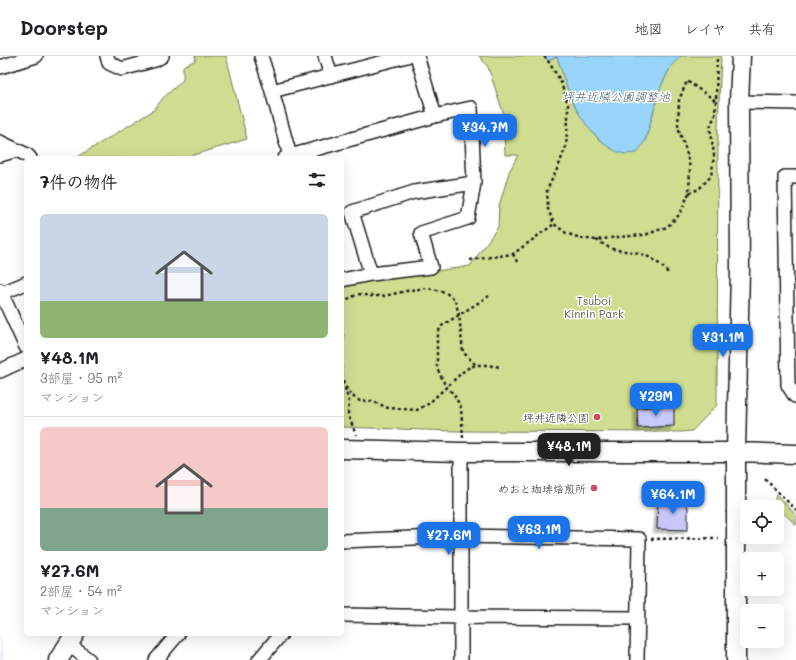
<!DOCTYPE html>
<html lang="ja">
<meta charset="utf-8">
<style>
:root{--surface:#fff;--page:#f2f2f2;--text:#202124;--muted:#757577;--line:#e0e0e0;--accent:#1a73e8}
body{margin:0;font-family:Mali,"Klee One",sans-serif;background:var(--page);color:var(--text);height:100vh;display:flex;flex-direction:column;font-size:15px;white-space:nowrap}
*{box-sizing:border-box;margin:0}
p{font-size:13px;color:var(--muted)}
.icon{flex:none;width:22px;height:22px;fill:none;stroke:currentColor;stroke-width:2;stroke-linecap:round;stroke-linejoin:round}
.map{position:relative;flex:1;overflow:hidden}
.drawer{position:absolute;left:24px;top:100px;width:320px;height:480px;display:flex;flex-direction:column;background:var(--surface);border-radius:6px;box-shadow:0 4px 16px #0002}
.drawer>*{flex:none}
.fabs{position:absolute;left:740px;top:444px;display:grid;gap:8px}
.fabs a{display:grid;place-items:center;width:44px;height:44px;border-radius:6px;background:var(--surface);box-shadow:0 4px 16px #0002;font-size:20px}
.price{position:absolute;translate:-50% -34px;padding:0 9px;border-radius:8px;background:var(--accent);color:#fff;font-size:13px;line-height:26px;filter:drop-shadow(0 1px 2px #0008)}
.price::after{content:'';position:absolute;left:50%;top:24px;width:12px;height:9px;margin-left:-6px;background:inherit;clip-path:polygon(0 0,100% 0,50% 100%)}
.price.selected{background:#222;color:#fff}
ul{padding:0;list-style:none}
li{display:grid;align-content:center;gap:8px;height:212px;padding:0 16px}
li+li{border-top:1px solid var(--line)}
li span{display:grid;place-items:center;height:124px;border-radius:6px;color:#555}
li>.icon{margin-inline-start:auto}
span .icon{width:72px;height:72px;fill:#fffc;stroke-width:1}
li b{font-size:17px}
h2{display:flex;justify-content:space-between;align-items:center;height:48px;padding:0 16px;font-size:17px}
header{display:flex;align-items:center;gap:24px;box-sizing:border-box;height:56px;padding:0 20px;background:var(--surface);border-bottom:1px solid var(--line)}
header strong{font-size:19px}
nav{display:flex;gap:22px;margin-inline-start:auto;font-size:14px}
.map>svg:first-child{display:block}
.built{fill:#efeefe}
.green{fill:#cfdd91;stroke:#767c56}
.water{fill:#99d5fa;stroke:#678ba1}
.building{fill:#c9c8fb;stroke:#1c1c1c;filter:url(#shadow)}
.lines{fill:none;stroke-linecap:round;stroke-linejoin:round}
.street-casing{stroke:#1c1c1c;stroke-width:16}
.secondary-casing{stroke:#1c1c1c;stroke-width:21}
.path{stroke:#1c1c1c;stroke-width:2.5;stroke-dasharray:3 3;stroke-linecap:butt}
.street{stroke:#fff;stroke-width:13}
.secondary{stroke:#fff;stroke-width:18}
.poi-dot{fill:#d1495b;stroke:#fff;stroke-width:1.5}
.labels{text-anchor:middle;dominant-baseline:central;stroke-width:3;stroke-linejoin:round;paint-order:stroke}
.park-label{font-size:11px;fill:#5b6045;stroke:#fff}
.poi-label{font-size:11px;fill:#1c1c1c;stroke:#fff;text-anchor:end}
.water-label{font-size:12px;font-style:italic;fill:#485d6a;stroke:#fff}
</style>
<header>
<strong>Doorstep</strong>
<nav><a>地図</a><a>レイヤ</a><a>共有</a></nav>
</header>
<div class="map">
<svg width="796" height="604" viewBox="0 0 796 604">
<defs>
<filter id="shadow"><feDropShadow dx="-3.5" dy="3.5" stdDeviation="1" flood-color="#0004"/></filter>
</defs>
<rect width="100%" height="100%" fill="#fff"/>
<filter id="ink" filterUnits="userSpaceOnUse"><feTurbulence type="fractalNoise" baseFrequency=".025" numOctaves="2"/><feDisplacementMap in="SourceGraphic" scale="8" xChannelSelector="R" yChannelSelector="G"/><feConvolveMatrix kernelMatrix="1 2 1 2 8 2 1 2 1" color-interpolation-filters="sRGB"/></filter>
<g filter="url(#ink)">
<!-- built -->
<path class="built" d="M0,577L4,599L3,604H0Z"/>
<!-- green -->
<path class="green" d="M195,0H226L247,83L184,102H76L154,54L163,42L183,24V10L196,4Z
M479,0H545L548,5L557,1L572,44L583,63L599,84L645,85L661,30L671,10L681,0H721L718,71L717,349L692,375L681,376L454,375L342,371V229L470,210L498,171L499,150L509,116L518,99H505L504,75L509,74L488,11Z
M776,438L796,459V469L774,448Z"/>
<!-- water -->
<path class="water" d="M545,0H681L671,10L661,30L645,85L637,97C633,97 628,98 625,98C601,93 582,65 572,45C566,31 562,15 557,1L548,5Z"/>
<!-- building -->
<path class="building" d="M674,350V370L638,372L637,352Z
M658,444L683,445L688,451V474L657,473Z"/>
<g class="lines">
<!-- street casing -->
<g class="street-casing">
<path id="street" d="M107,0L109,7L122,13L155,4L162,0
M261,0L272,35L290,100
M325,0L331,20
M417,0L435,60
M0,11L36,0
M272,35L407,0
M739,46L796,47
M0,86L27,99L30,102
M0,99L17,94
M285,102L290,100L435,60L471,52L474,127L468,162L421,177L431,211L371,218L342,224
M796,121H785L788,329L795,340H796
M371,218L352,156L414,136L474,127
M0,234L26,291
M0,238L26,227
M0,315L26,303
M342,485L461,480L639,483L637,604
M342,559L461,561L637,562
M68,588L89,604
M156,604L178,578
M259,604L281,578
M461,604V396"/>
</g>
<!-- secondary casing -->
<g class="secondary-casing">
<path id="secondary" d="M342,393L461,396H736L796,398
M58,604L75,578
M736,604V396L740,214L739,46L741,0"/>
</g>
<!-- path -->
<path class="path" d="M544,0L548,5L560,24L568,48V64L566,90L559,109L547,134L548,153L554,168L566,177L580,182L596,184L618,181L645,179L667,171L680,158L689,137L690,112L686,94L678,71L679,44L687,25L716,45
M689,137L699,133L711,120L713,108L714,98L710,71L715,59L716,45L717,0
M596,184C602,187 607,191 613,193C621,195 629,195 638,197C650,200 660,207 668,217
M513,198L518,208
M470,204L513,198L554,168
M342,246L358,238L371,240H384L411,234L428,232L445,236L455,244L459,259L463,296L476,309
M342,272L343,284L342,295
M342,318L344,328
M342,326L352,340L360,345H372L388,352L417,354L428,348L466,313L476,309H486L501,311
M345,332L349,346L348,358L356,379
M463,382L461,352L454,338L446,331L437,312V284L440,271L489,240
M765,423L796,454
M651,483L718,482"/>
<!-- street -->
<use href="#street" class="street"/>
<!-- secondary -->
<use href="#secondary" class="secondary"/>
</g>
</g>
<!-- markers -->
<g class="poi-dot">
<circle cx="597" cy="361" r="4"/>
<circle cx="594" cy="432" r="4"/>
</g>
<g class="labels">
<!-- park labels -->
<g class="park-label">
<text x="594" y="244">Tsuboi<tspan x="594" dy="13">Kinrin Park</tspan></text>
</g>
<!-- poi labels -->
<g class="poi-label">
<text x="589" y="361">坪井近隣公園</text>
<text x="586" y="432">めおと珈琲焙煎所</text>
</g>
<!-- water labels -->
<g class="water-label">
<text x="616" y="40">坪井近隣公園調整池</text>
</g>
</g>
</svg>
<div class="fabs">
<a><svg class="icon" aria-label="locate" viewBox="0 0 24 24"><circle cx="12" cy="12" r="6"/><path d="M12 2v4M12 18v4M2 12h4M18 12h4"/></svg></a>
<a>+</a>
<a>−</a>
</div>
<b class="price" style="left:485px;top:92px">¥34.7M</b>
<b class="price" style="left:723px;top:302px">¥31.1M</b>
<b class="price" style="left:656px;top:361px">¥29M</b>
<b class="price selected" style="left:569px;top:411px">¥48.1M</b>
<b class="price" style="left:673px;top:459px">¥64.1M</b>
<b class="price" style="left:539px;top:494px">¥63.1M</b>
<b class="price" style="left:449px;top:500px">¥27.6M</b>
<section class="drawer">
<h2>7件の物件<svg class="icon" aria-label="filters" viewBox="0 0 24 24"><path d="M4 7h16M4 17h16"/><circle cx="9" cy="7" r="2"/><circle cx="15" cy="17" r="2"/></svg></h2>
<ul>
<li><span style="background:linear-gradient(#c9d6e8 70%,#8fb573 0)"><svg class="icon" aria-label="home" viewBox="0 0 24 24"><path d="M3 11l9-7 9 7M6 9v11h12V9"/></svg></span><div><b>¥48.1M</b><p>3部屋 · 95 m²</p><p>マンション</p></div></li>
<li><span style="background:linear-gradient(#f6c9c9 65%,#7fa58c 0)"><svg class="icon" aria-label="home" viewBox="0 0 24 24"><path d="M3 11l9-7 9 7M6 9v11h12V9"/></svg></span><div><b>¥27.6M</b><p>2部屋 · 54 m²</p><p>マンション</p></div></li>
</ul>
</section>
</div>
